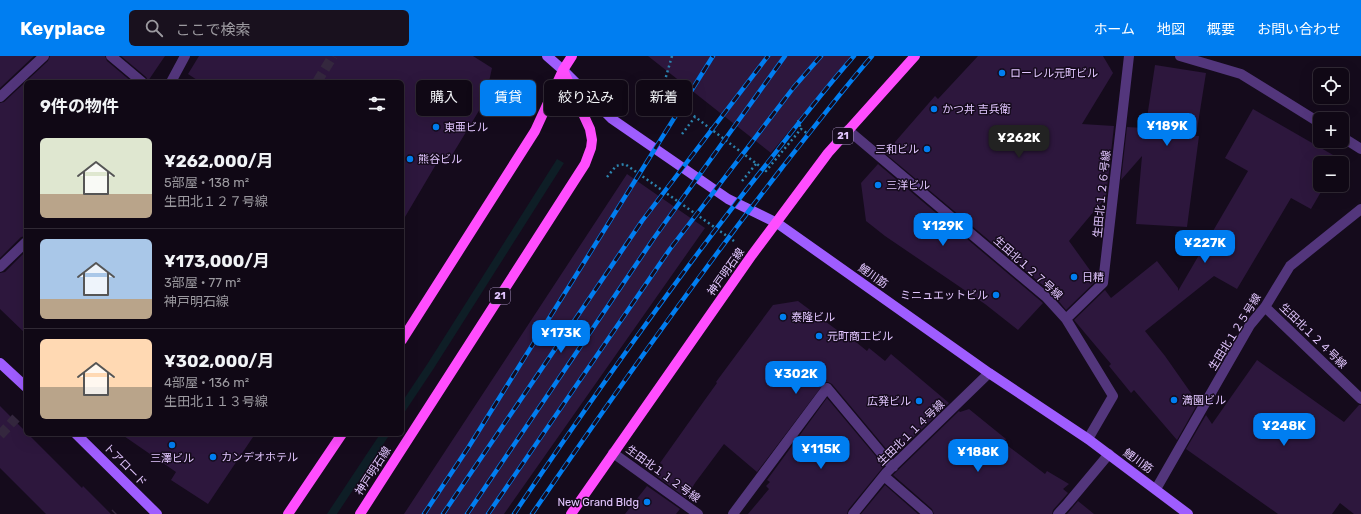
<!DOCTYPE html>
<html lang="ja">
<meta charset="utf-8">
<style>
:root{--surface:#100815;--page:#19111e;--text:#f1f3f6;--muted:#9c9aa0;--line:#302934;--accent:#007ef1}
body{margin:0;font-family:Rubik,"Noto Sans JP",sans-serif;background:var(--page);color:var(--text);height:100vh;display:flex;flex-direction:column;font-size:15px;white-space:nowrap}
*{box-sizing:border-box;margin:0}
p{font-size:13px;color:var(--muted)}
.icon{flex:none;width:22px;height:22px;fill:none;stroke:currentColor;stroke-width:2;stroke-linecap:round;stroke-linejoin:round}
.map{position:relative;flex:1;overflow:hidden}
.panel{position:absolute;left:24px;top:24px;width:380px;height:356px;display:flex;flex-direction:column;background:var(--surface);border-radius:6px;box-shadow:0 4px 16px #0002,0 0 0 1px var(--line)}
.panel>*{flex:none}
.top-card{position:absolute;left:416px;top:24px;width:380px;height:36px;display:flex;gap:8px}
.tools{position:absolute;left:1313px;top:12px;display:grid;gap:8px}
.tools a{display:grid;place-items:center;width:36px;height:36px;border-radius:6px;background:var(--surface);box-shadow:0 4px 16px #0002,0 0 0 1px var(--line);font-size:20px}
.price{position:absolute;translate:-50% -34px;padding:0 9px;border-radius:8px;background:var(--accent);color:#fff;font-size:13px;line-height:26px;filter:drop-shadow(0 1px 2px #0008)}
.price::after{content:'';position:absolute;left:50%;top:24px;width:12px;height:9px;margin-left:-6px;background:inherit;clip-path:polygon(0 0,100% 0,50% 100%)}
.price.on{background:#222;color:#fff}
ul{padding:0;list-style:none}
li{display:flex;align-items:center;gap:12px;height:100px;padding:0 16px}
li+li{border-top:1px solid var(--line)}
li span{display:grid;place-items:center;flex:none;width:112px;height:80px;border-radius:6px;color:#555}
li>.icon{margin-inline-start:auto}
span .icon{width:48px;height:48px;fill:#fffc;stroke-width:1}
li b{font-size:17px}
h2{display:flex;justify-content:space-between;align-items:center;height:48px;padding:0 16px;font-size:17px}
.tag{padding:0 14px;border-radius:6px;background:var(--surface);box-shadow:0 4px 16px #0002,0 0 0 1px var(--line);font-size:14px;line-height:36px}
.tag.on{background:var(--accent);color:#fff}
header{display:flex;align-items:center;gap:24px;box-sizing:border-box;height:56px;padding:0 20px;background:var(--accent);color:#fff}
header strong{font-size:19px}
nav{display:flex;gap:22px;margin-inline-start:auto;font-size:14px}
.search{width:280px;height:36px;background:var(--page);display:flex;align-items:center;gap:10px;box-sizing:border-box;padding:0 14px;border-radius:6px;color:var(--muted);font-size:15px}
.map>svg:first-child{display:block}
.green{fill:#0e1e26}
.building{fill:#2d173d}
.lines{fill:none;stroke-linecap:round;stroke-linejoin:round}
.street-tunnel{stroke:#34273e;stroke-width:10;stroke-dasharray:10 5;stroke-linecap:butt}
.path{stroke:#2c84ae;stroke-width:2.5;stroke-dasharray:2 3;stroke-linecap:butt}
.street{stroke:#53367c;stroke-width:10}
.secondary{stroke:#9f5dff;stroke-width:10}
.primary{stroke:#ff4dfe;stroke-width:10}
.rail-casing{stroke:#007ef1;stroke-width:4.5}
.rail{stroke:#150b1c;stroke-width:3;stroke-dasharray:9;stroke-linecap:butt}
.poi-dot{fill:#007ef1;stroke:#150b1c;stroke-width:1.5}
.labels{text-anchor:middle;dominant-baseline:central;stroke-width:3;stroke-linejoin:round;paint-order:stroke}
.shield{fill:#150b1c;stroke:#a48ebb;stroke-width:1}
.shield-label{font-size:10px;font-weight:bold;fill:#e2c6ff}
.poi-label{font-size:11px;fill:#e2c6ff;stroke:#150b1c;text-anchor:start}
.street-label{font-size:11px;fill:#e2c6ff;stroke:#150b1c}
</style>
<header>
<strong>Keyplace</strong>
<div class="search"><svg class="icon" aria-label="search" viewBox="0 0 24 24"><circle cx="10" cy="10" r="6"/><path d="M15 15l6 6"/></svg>ここで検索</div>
<nav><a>ホーム</a><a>地図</a><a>概要</a><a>お問い合わせ</a></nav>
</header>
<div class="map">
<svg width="1361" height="458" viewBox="0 0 1361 458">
<rect width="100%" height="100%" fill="#150b1c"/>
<!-- green -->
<path class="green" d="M557,103L564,107L434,312L402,360V346L428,307Z
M380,378H390L337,458H327Z"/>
<!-- building -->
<path class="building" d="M0,0H34L0,32Z
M50,0H105L107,5L132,26H26V180L21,181L0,202V47L4,46L48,5Z
M121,0H165L148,25L146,21Z
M199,0H473L492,12L483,53H480L446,109L438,105L402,166V26H200L188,18Z
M648,0H851L771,97Z
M978,0H1103L1113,17L1082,68L1114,70L1106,141L1069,185L1097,224L1066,254L1052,237L886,98L895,87V86L935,40L938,43Z
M1155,9L1206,17L1196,80H1199L1187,171L1136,168L1142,100L1121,124L1127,71L1144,72L1145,75Z
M1253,53L1340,103L1338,107H1320V129H1325L1311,153L1291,142L1237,233L1214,220L1145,275L1165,300L1198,347L1177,384L1134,334L1131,337L1109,310L1111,308L1074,264L1105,234L1111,242L1157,205L1178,232V235L1248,115L1225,102Z
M878,108L1043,247L1018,274L985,248L885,180L866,165L861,127Z
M627,118L705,172L504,458H404Z
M26,195V278L0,253V217L5,216Z
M798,245L849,283L851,282L867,295L869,292L885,305L891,298L949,347L893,401L832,328L828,326H825L757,416L724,388L695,427L686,442L655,419L663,409L660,407L704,345L717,327L716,326L773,249Z
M1257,304L1344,366L1359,349H1361V458H1354L1340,447L1332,458H1278L1186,393L1206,359L1212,368Z
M827,342L884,410L848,454L847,458H748L769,433L766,430L770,426L767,424Z
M0,350L26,376V378H28L82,432L83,430L111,458H46L0,412Z
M969,353L1006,383L1004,387L1045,418L1047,415L1069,428L1063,433L1068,437L1053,454L1052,458H934L932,453L893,419L959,355L960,356Z
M121,378H255L208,448L171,424L176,416Z
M885,429L918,458H861Z
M647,430L680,453L676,458H625Z
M1078,445L1094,458H1067Z"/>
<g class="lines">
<!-- street-tunnel -->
<path class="street-tunnel" d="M317,26L333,0
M0,379L16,362
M115,458L116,457"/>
<!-- path -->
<path class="path" d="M672,0L663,31L669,41L766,115L801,73L808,78
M798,64L801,73
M682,78L695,61
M607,121L616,110L625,108L734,185
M742,125L756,108"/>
<!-- street -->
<path class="street" d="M111,0L142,26
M1180,0L1241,18L1320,67
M171,26L185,0
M0,41L44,0
M848,74L1046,241L1066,263L1113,340L1088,383
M1342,81L1361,93
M0,211L26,186
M1265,251L1361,343
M1066,263L1103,227L1129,0
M613,397L698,458
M884,420L928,458
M1156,433L1250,269L1265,251L1290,210L1361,153
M733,458L827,332L893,411
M853,458L887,416L989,317
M1058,458L1068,447L1109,398"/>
<!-- secondary -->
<path class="secondary" d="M547,0L563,14L612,63L728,143L777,167L989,317L1088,383L1188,458
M0,307L26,331
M76,378L157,458"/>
<!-- primary -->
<path class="primary" d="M402,284L535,75L563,14L572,0
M288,458L342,378
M360,458L585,108L591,92L592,84L590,73L563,14
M571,458L752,199L828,97L915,0"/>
<!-- rail casing -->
<g class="rail-casing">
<path id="rail" d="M424,458L468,392L713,0
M443,458L642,165L768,0
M467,458L654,182L785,0
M488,458L670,193L794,31L821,0
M514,458C594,339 676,222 765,110C794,73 823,35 854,0
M532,458C612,341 694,225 781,113C811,75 840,37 872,0"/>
</g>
<!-- rail -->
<use href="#rail" class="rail"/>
</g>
<!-- markers -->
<g class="poi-dot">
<circle cx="1002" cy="17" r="4"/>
<circle cx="934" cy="53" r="4"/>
<circle cx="436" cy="71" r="4"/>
<circle cx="927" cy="93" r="4"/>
<circle cx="410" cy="103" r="4"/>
<circle cx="878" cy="129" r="4"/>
<circle cx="1074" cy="221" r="4"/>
<circle cx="996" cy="239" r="4"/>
<circle cx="783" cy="261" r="4"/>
<circle cx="819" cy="280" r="4"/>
<circle cx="1174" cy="344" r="4"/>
<circle cx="919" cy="345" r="4"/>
<circle cx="172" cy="389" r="4"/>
<circle cx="213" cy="401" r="4"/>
<circle cx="647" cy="446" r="4"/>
</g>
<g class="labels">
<!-- shield labels -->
<g class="shield">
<rect x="833" y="72" width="20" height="16" rx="3"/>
<rect x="490" y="232" width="20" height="16" rx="3"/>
</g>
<g class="shield-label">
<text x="843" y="80">21</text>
<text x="500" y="240">21</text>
</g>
<!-- poi labels -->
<g class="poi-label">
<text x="1010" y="17">ローレル元町ビル</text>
<text x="942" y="53">かつ丼 吉兵衛</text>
<text x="444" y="71">東亜ビル</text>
<text x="919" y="93" text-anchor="end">三和ビル</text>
<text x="418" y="103">熊谷ビル</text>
<text x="886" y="129">三洋ビル</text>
<text x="1082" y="221">日精</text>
<text x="988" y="239" text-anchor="end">ミニュエットビル</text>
<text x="791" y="261">泰隆ビル</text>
<text x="827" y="280">元町商工ビル</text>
<text x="1182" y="344">満園ビル</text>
<text x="911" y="345" text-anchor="end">広発ビル</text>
<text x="221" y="401">カンデオホテル</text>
<text x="172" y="402" text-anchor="middle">三澤ビル</text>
<text x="639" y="446" text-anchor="end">New Grand Bldg</text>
</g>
<!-- street labels -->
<g class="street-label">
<text transform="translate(1102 138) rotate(-84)">生田北１２６号線</text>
<text transform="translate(1028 212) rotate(42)">生田北１２７号線</text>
<text transform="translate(726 216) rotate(-55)">神戸明石線</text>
<text transform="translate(873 220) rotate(35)">鯉川筋</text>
<text transform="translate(1235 276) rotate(-58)">生田北１２５号線</text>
<text transform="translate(1313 280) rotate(44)">生田北１２４号線</text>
<text transform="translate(911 377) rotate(-44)">生田北１１４号線</text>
<text transform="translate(1138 405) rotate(36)">鯉川筋</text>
<text transform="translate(125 409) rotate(45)">トアロード</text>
<text transform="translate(373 415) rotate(-57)">神戸明石線</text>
<text transform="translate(663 418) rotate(36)">生田北１１２号線</text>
</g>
</g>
</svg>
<div class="tools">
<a><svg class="icon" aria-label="locate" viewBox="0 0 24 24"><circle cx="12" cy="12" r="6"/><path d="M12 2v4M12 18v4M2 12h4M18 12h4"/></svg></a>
<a>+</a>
<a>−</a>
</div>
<b class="price" style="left:1167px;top:91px">¥189K</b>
<b class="price on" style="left:1019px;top:103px">¥262K</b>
<b class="price" style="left:943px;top:191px">¥129K</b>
<b class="price" style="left:1205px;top:208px">¥227K</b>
<b class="price" style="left:561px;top:298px">¥173K</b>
<b class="price" style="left:796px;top:339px">¥302K</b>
<b class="price" style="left:1284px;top:391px">¥248K</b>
<b class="price" style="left:821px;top:414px">¥115K</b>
<b class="price" style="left:978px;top:417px">¥188K</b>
<div class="top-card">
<a class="tag">購入</a>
<a class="tag on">賃貸</a>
<a class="tag">絞り込み</a>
<a class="tag">新着</a>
</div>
<section class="panel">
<h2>9件の物件<svg class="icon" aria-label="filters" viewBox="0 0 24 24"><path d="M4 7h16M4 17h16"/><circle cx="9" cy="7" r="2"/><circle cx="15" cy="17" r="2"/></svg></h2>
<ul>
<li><span style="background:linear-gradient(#dfe7d0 70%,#b9a48a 0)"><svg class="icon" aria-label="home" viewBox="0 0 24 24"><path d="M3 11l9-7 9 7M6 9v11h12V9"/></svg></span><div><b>¥262,000/月</b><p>5部屋 · 138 m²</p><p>生田北１２７号線</p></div></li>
<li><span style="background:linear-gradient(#a9c7e8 75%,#b9a48a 0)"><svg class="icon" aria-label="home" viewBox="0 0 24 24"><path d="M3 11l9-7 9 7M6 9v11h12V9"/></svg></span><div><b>¥173,000/月</b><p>3部屋 · 77 m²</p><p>神戸明石線</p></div></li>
<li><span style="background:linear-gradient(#ffd9b3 60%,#b9a48a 0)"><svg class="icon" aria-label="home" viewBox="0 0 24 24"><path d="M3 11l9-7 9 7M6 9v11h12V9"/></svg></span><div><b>¥302,000/月</b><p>4部屋 · 136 m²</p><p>生田北１１３号線</p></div></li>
</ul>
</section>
</div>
